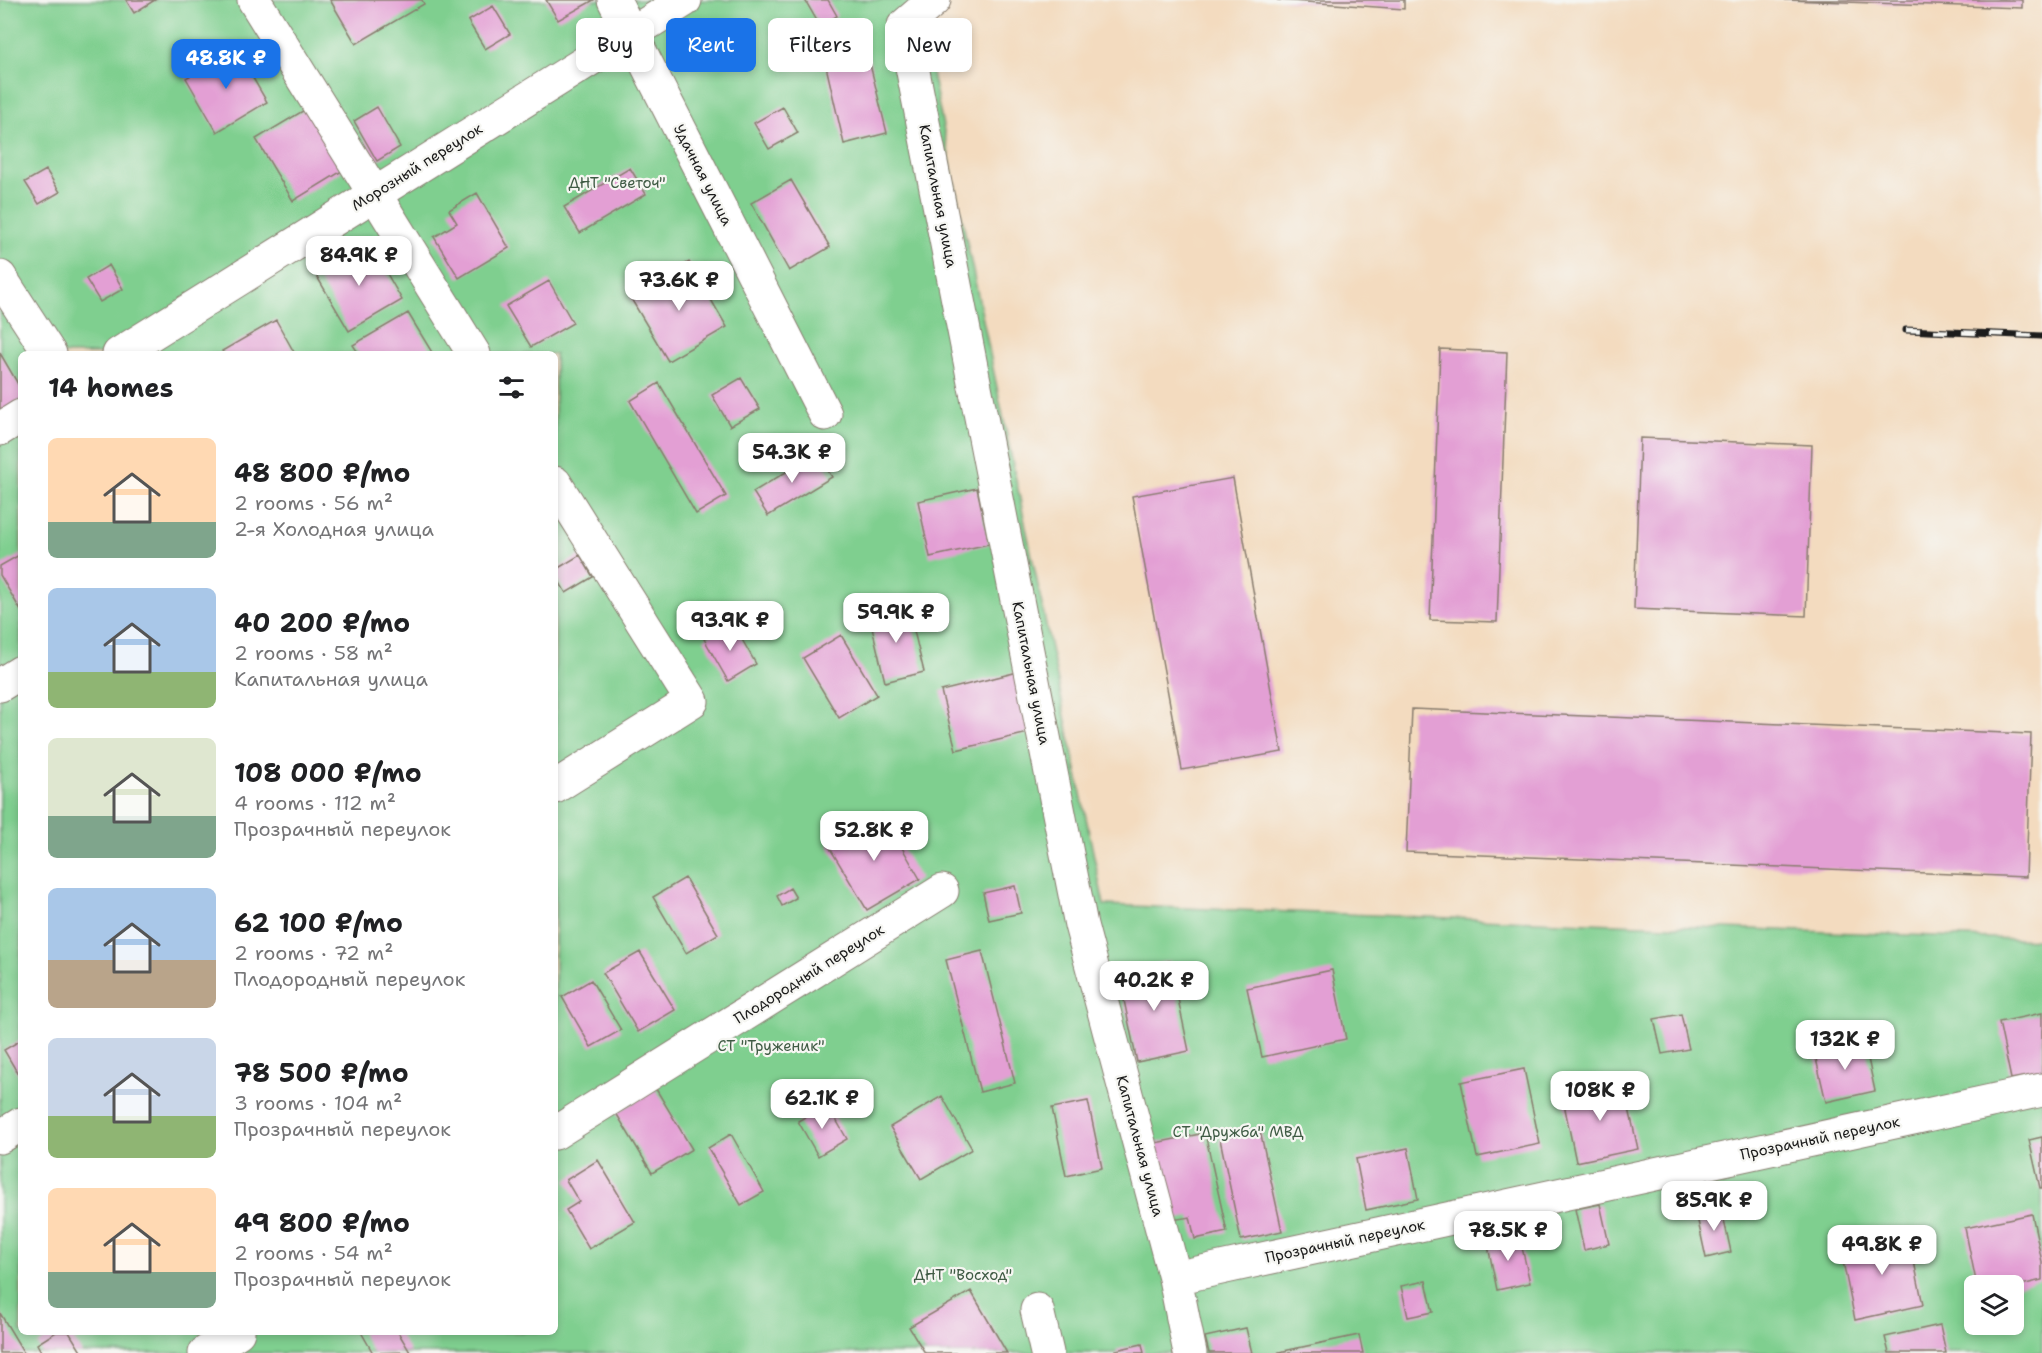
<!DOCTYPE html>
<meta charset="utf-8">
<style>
:root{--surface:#fff;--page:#f6f6f6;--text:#202124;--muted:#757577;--accent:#1a73e8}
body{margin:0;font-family:"Shantell Sans",sans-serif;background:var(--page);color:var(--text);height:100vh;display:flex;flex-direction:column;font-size:22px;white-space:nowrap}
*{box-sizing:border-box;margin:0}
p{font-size:20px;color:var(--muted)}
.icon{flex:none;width:33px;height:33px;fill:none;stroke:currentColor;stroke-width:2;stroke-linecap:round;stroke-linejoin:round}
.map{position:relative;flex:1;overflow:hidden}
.side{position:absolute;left:18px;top:351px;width:540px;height:984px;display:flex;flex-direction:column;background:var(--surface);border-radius:9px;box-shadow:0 3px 9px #0003}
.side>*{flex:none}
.top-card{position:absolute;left:576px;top:18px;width:570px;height:54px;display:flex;gap:12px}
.fabs{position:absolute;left:1964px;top:1275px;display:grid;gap:12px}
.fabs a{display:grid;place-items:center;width:60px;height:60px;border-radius:9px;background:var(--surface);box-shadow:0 3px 9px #0003;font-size:30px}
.price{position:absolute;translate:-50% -51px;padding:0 14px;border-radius:12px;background:#fff;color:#222;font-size:20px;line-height:39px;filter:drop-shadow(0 2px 3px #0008)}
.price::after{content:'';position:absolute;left:50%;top:36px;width:18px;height:14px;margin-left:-9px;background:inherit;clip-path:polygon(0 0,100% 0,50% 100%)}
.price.on{background:var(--accent);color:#fff}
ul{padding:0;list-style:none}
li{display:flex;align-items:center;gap:18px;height:150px;padding:0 30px}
li span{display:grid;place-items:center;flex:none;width:168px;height:120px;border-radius:9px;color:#555}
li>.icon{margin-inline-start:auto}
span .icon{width:72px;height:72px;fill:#fffc;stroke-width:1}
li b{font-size:26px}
h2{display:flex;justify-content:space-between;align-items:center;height:72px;padding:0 30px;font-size:26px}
.tag{padding:0 21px;border-radius:9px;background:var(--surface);box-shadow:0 3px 9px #0003;font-size:21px;line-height:54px}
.tag.on{background:var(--accent);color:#fff}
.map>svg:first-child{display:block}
.green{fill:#7fcf8f;stroke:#4e7656;stroke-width:1.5;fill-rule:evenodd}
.building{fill:#e39fd4}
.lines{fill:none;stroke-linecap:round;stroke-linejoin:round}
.minor-casing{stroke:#887c6e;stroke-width:35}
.minor{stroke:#fff;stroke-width:33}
.rail-casing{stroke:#1c1c1c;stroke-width:7}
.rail{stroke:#f6f6f2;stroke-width:4.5;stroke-dasharray:14;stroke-linecap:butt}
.labels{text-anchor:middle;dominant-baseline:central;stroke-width:4.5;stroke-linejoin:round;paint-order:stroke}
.street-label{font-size:15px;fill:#1c1c1c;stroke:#f6f6f2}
.park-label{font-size:15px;fill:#3f5b44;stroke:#f6f6f2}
</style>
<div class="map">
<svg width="2042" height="1353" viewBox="0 0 2042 1353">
<rect width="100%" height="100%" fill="#f6f6f2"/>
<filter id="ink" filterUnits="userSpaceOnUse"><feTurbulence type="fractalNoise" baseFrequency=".0167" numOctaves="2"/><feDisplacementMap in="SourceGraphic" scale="12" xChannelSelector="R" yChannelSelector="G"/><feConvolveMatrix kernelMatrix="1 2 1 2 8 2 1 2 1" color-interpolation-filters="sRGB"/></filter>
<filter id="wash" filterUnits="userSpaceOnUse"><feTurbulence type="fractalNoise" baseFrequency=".008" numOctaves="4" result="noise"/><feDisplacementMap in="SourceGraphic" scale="24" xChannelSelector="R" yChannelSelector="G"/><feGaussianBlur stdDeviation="1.35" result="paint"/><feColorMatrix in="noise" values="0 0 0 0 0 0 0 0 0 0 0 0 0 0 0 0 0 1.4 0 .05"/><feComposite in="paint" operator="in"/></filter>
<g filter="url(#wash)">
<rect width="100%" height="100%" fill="#f3dbbf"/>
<!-- green -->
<path class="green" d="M0,0H941L922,25L1104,905L2042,940V1353H0ZM21,354H555V1332H21ZM1974,1286H2013V1324H1974Z"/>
<g id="blocks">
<!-- building -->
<path class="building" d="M126,0H155L134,13Z
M330,0H422L424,4L356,44Z
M546,0H594L558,20Z
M805,0H828L837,16L820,26Z
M1277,0H1404V9Z
M1785,0H2022V8Z
M493,6L510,34L485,49L468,21Z
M236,49L267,102L217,132L186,78Z
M867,52L887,133L844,144L825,62Z
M377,107L400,147L377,161L354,121Z
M783,107L798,133L769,149L754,123Z
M306,109L342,171L293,201L256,139Z
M630,168L646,194L580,233L564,207Z
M46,170L60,192L39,204L25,182Z
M791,180L830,247L789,271L751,203Z
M477,193L509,248L459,278L434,237L457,223L449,210Z
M370,244L402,300L349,331L316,275Z
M689,262L727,327L668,361L630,297Z
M109,265L123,289L100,302L86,279Z
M549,281L573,323L531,347L506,306Z
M408,313L433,354H359L353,345Z
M276,320L295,354H224L222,351Z
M1440,349L1507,352L1497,622L1430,620Z
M0,353L21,389V400L0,413Z
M741,378L760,409L730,426L712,395Z
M659,383L726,496L696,514L630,401Z
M1640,438L1812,445L1806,616L1634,609Z
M817,453L832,477L768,516L753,492Z
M1233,478L1282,752L1182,770L1132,496Z
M977,488L989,544L930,557L918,501Z
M21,554V611L0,575V566Z
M580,555L593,577L566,593L555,575V570Z
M908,606L924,672L885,682L869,615Z
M732,622L756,664L728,681L704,639Z
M841,635L877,695L839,718L803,658Z
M1022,671L1037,731L956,750L941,691Z
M1412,709L2031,734L2026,877L1406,852Z
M882,813L920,879L867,910L828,845Z
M685,878L718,934L686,953L653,897Z
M1015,886L1021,913L989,920L983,893Z
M790,888L796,898L782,906L777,896Z
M982,951L1015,1083L980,1092L946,960Z
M640,952L675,1010L638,1032L603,973Z
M1170,961L1189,1051L1137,1062L1118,972Z
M1332,970L1346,1039L1262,1057L1247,988Z
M591,980L621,1030L591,1047L562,997Z
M2042,1013V1073L2011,1079L1999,1022Z
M1681,1014L1689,1049L1662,1054L1654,1019Z
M21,1040V1079L4,1050Z
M1864,1040L1875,1091L1826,1102L1814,1050Z
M1524,1069L1540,1144L1477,1157L1461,1082Z
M1623,1081L1638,1149L1576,1162L1562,1094Z
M656,1089L692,1149L652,1173L616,1113Z
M942,1096L972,1149L921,1179L890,1127Z
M1088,1101L1102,1168L1066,1176L1052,1108Z
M827,1104L847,1139L818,1156L798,1121Z
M1260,1130L1282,1231L1241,1240L1220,1139Z
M1205,1133L1227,1232L1195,1239L1190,1217L1172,1220L1155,1143Z
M731,1134L764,1192L741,1205L708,1148Z
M2042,1137V1188H2040L2029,1140Z
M1408,1148L1418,1199L1366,1210L1356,1159Z
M598,1160L635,1222L589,1249L566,1210L579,1202L566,1180Z
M1600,1204L1609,1244L1584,1250L1575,1209Z
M1721,1206L1731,1252L1706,1258L1696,1212Z
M2032,1214L2042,1262V1280L2013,1287L1977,1286L1965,1228Z
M1908,1232L1923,1305L1855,1320L1840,1247Z
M1519,1234L1530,1283L1497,1290L1487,1241Z
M1426,1281L1433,1312L1408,1317L1401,1286Z
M971,1291L1007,1353H925L909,1327Z
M0,1313L24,1353H0Z
M1940,1325L1946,1353H1889L1885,1337Z
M1246,1328L1252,1353H1209L1205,1337Z
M56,1332H69L82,1353H42L37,1344Z
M361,1332H398L410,1352L373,1353Z
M1359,1335L1363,1353H1280L1279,1352Z
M1142,1344L1144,1353H1117L1116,1350Z"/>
</g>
</g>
<g filter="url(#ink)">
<use href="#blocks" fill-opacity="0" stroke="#887c6e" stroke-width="1.5"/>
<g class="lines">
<!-- minor casing -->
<g class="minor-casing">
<path id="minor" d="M254,0L474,354
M614,0L825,414
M934,0L904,26L1081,925L1175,1278L1190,1353
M0,277L50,354
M119,354L685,0
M0,429L21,416
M555,483L692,701L555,787
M0,685L21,672
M555,1133L942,891
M0,1137L21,1124
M1175,1278L2042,1090
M1037,1310L1047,1353
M205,1353L238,1332"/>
</g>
<!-- minor -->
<use href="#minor" class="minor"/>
<!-- rail casing -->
<g class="rail-casing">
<path id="rail" d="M1906,330L2042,336"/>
</g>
<!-- rail -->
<use href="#rail" class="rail"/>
</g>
</g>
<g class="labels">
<!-- street labels -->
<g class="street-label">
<text transform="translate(417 167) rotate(-32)">Морозный переулок</text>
<text transform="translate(703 175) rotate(63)">Удачная улица</text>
<text transform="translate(938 196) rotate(79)">Капитальная улица</text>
<text transform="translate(1031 673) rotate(79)">Капитальная улица</text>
<text transform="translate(809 974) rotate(-32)">Плодородный переулок</text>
<text transform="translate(1820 1138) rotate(-12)">Прозрачный переулок</text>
<text transform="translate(1140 1146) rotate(75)">Капитальная улица</text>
<text transform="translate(1345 1241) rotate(-12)">Прозрачный переулок</text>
</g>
<!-- park labels -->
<g class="park-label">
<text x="617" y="183">ДНТ "Светоч"</text>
<text x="771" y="1046">СТ "Труженик"</text>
<text x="1238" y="1132">СТ "Дружба" МВД</text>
<text x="963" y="1275">ДНТ "Восход"</text>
</g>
</g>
</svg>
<div class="fabs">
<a><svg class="icon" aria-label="layers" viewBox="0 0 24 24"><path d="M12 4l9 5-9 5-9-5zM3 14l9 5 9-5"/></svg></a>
</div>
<b class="price on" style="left:226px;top:90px">48.8K ₽</b>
<b class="price" style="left:359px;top:287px">84.9K ₽</b>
<b class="price" style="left:679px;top:312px">73.6K ₽</b>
<b class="price" style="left:792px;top:484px">54.3K ₽</b>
<b class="price" style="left:896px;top:644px">59.9K ₽</b>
<b class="price" style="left:730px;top:652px">93.9K ₽</b>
<b class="price" style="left:874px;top:862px">52.8K ₽</b>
<b class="price" style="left:1154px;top:1012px">40.2K ₽</b>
<b class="price" style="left:1845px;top:1071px">132K ₽</b>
<b class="price" style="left:1600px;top:1122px">108K ₽</b>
<b class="price" style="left:822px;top:1130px">62.1K ₽</b>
<b class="price" style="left:1714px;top:1232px">85.9K ₽</b>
<b class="price" style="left:1508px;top:1262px">78.5K ₽</b>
<b class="price" style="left:1882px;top:1276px">49.8K ₽</b>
<div class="top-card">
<a class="tag">Buy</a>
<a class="tag on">Rent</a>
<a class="tag">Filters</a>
<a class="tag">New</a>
</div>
<section class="side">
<h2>14 homes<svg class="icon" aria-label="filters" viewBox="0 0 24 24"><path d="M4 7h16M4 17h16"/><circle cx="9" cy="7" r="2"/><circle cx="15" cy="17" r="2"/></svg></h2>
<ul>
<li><span style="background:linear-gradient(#ffd9b3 70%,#7fa58c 0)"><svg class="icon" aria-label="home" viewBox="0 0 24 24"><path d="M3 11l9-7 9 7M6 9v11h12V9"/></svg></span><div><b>48 800 ₽/mo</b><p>2 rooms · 56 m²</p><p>2-я Холодная улица</p></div></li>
<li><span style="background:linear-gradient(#a9c7e8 70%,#8fb573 0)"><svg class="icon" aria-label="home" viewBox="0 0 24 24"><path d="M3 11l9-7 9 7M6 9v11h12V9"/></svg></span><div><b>40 200 ₽/mo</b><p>2 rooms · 58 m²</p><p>Капитальная улица</p></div></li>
<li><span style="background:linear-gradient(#dfe7d0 65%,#7fa58c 0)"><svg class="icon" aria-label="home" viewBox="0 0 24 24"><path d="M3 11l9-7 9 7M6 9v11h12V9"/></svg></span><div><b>108 000 ₽/mo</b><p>4 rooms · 112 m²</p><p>Прозрачный переулок</p></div></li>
<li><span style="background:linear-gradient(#a9c7e8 60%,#b9a48a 0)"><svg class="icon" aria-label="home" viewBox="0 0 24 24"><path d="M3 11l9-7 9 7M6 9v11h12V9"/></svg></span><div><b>62 100 ₽/mo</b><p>2 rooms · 72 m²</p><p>Плодородный переулок</p></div></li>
<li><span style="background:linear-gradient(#c9d6e8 65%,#8fb573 0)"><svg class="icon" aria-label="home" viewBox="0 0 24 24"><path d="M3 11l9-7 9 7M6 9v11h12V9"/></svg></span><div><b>78 500 ₽/mo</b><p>3 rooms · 104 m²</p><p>Прозрачный переулок</p></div></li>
<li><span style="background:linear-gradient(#ffd9b3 70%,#7fa58c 0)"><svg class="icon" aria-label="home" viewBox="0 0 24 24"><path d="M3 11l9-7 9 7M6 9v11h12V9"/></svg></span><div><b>49 800 ₽/mo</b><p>2 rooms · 54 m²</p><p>Прозрачный переулок</p></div></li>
</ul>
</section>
</div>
